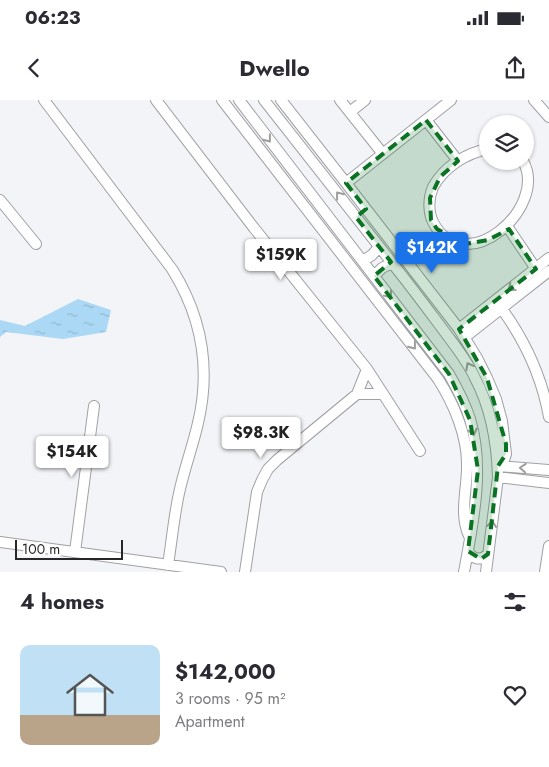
<!DOCTYPE html>
<meta charset="utf-8">
<style>
:root{--surface:#fff;--page:#f2f2f3;--text:#2b2b33;--muted:#7c7c81;--line:#e1e1e2;--accent:#1a73e8}
body{margin:0;font-family:Jost,sans-serif;background:var(--page);color:var(--text);height:100vh;display:flex;flex-direction:column;font-size:19px;white-space:nowrap}
*{box-sizing:border-box;margin:0}
p{font-size:16px;color:var(--muted)}
.icon{flex:none;width:28px;height:28px;fill:none;stroke:currentColor;stroke-width:2;stroke-linecap:round;stroke-linejoin:round}
.map{position:relative;height:472px;overflow:hidden}
.drawer{display:flex;flex-direction:column;background:var(--surface);flex:1}
.drawer>*{flex:none}
.tools{position:absolute;left:479px;top:15px;display:grid;gap:10px}
.tools a{display:grid;place-items:center;width:55px;height:55px;border-radius:50%;background:var(--surface);box-shadow:0 1px 4px #0004;font-size:25px}
.scale{position:absolute;left:15px;bottom:12px;width:108px;box-sizing:border-box;padding-left:5px;border:2px solid #272729;border-top:0;font-size:14px;line-height:18px;white-space:nowrap;color:#272729;-webkit-text-stroke:4px #fff;paint-order:stroke}
.price{position:absolute;translate:-50% -42px;padding:0 11px;border-radius:5px;background:#fff;color:#222;font-size:16px;line-height:32px;filter:drop-shadow(0 1px 2px #0008)}
.price::after{content:'';position:absolute;left:50%;top:30px;width:15px;height:11px;margin-left:-8px;background:inherit;clip-path:polygon(0 0,100% 0,50% 100%)}
.price.selected{background:var(--accent);color:#fff}
ul{padding:0;list-style:none}
li{display:flex;align-items:center;gap:15px;height:125px;padding:0 20px}
li+li{border-top:1px solid var(--line)}
li span{display:grid;place-items:center;flex:none;width:140px;height:100px;border-radius:10px;color:#555}
li>.icon{margin-inline-start:auto}
span .icon{width:60px;height:60px;fill:#fffc;stroke-width:1}
li b{font-size:21px}
h2{display:flex;justify-content:space-between;align-items:center;height:60px;padding:0 20px;font-size:21px}
.status{display:flex;justify-content:space-between;align-items:center;height:35px;padding:0 25px;background:var(--surface);direction:ltr}
.status svg{height:14px;fill:currentColor}
header{display:flex;justify-content:space-between;align-items:center;height:65px;padding:0 20px;background:var(--surface);font-size:22px;font-weight:700}
.map>svg:first-child{display:block}
.water{fill:url(#water-ripples)}
.lines{fill:none;stroke-linecap:round;stroke-linejoin:round}
.minor-casing{stroke:#a0a1a5;stroke-width:12}
.minor{stroke:#fff;stroke-width:10}
.oneway{stroke:#9e9e9f}
.marked{fill:#0a7223;fill-opacity:0.2;stroke:#0a7223;stroke-width:4;stroke-dasharray:10 6;stroke-linejoin:round}
</style>
<div class="status"><b>06:23</b><svg viewBox="0 0 49 12"><path d="M0 12V9h3v3zM5 12V6h3v6zM10 12V3h3v9zM15 12V0h3v12zM26 1h20v11H26zM47 4h2v5h-2z"/></svg></div>
<header><svg class="icon" aria-label="back" viewBox="0 0 24 24"><path d="M15 5l-7 7 7 7"/></svg>Dwello<svg class="icon" aria-label="share" viewBox="0 0 24 24"><path d="M12 15V3M7 8l5-5 5 5M5 13v7h14v-7"/></svg></header>
<div class="map">
<svg width="549" height="472" viewBox="0 0 549 472">
<defs>
<pattern id="water-ripples" width="26" height="14" patternUnits="userSpaceOnUse" patternTransform="scale(1.25)"><rect width="26" height="14" fill="#aad8f5"/><path d="M2 4q2-2 4 0t4 0M15 11q2-2 4 0t4 0" fill="none" stroke="#92b9d2"/></pattern>
</defs>
<rect width="100%" height="100%" fill="#f3f4f8"/>
<!-- water -->
<path class="water" d="M78,199L111,210L106,232L63,239L6,232L0,237V220L25,226Z"/>
<g class="lines">
<!-- minor casing -->
<g class="minor-casing">
<path id="minor" d="M44,0L172,169C202,217 211,268 198,323C193,345 185,367 180,389C174,414 172,440 168,465
M156,0L254,128L367,269L420,351
M222,0L438,279C454,304 468,337 467,367C467,390 459,414 469,436
M239,0L449,274C457,288 465,303 470,319C485,367 473,424 464,472
M264,0C310,58 355,116 400,173C415,192 429,211 444,231C455,246 467,260 475,278C491,308 497,343 498,377L486,472
M281,0L346,83L459,229L477,258L487,278L496,299L502,321L506,354L504,360L498,366
M340,0L383,54
M534,0L549,17
M350,12L365,0
M426,20L458,61
M488,49C466,53 444,67 433,87C428,99 428,113 434,124C466,180 549,107 523,61
M346,83L451,0
M0,100L36,144
M509,129L536,169
M363,161L372,155L379,147
M374,176L382,168L392,163
M502,209C525,241 542,277 549,317
M459,229L549,158
M465,237L549,171
M357,294H383
M498,366L549,370
M498,377L549,383
M0,442L221,472
M468,451C473,460 481,461 488,454
M75,452L94,306
M245,472L257,392L262,380L268,369L277,360L357,294L367,269
M545,472L549,446"/>
</g>
<!-- minor -->
<use href="#minor" class="minor"/>
</g>
<!-- one-way arrows -->
<defs><path id="oneway-chevron" d="M-2-3.5L2.5 0L-2 3.5" fill="none" stroke-width="1.6" stroke-linecap="round" stroke-linejoin="round" transform="scale(1.25)"/></defs>
<g class="oneway">
<use href="#oneway-chevron" transform="translate(268 39) rotate(52)"/>
<use href="#oneway-chevron" transform="translate(339 95) rotate(-128)"/>
<use href="#oneway-chevron" transform="translate(511 188) rotate(142)"/>
<use href="#oneway-chevron" transform="translate(389 195) rotate(53)"/>
<use href="#oneway-chevron" transform="translate(413 246) rotate(52)"/>
<use href="#oneway-chevron" transform="translate(469 266) rotate(-119)"/>
<use href="#oneway-chevron" transform="translate(473 332) rotate(77)"/>
<use href="#oneway-chevron" transform="translate(523 368) rotate(-176)"/>
<use href="#oneway-chevron" transform="translate(492 424) rotate(-83)"/>
</g>
<!-- marked area -->
<path class="marked" d="M426,20L458,61L440,77L430,98L431,120L437,129L465,144L488,140L509,129L536,169L459,229L487,278L506,344V354L498,366L488,454L481,459L468,451L478,370L470,320L449,274L374,176L391,162L356,117L366,109L346,83Z"/>
</svg>
<div class="tools">
<a><svg class="icon" aria-label="layers" viewBox="0 0 24 24"><path d="M12 4l9 5-9 5-9-5zM3 14l9 5 9-5"/></svg></a>
</div>
<div class="scale">100 m</div>
<b class="price selected" style="left:432px;top:174px">$142K</b>
<b class="price" style="left:281px;top:181px">$159K</b>
<b class="price" style="left:261px;top:359px">$98.3K</b>
<b class="price" style="left:72px;top:378px">$154K</b>
</div>
<section class="drawer">
<h2>4 homes<svg class="icon" aria-label="filters" viewBox="0 0 24 24"><path d="M4 7h16M4 17h16"/><circle cx="9" cy="7" r="2"/><circle cx="15" cy="17" r="2"/></svg></h2>
<ul>
<li><span style="background:linear-gradient(#bfe0f5 70%,#b9a48a 0)"><svg class="icon" aria-label="home" viewBox="0 0 24 24"><path d="M3 11l9-7 9 7M6 9v11h12V9"/></svg></span><div><b>$142,000</b><p>3 rooms · 95 m²</p><p>Apartment</p></div><svg class="icon" aria-label="heart" viewBox="0 0 24 24"><path d="M12 20l-8-8c-3-5 5-10 8-4 3-6 11-1 8 4z"/></svg></li>
</ul>
</section>
